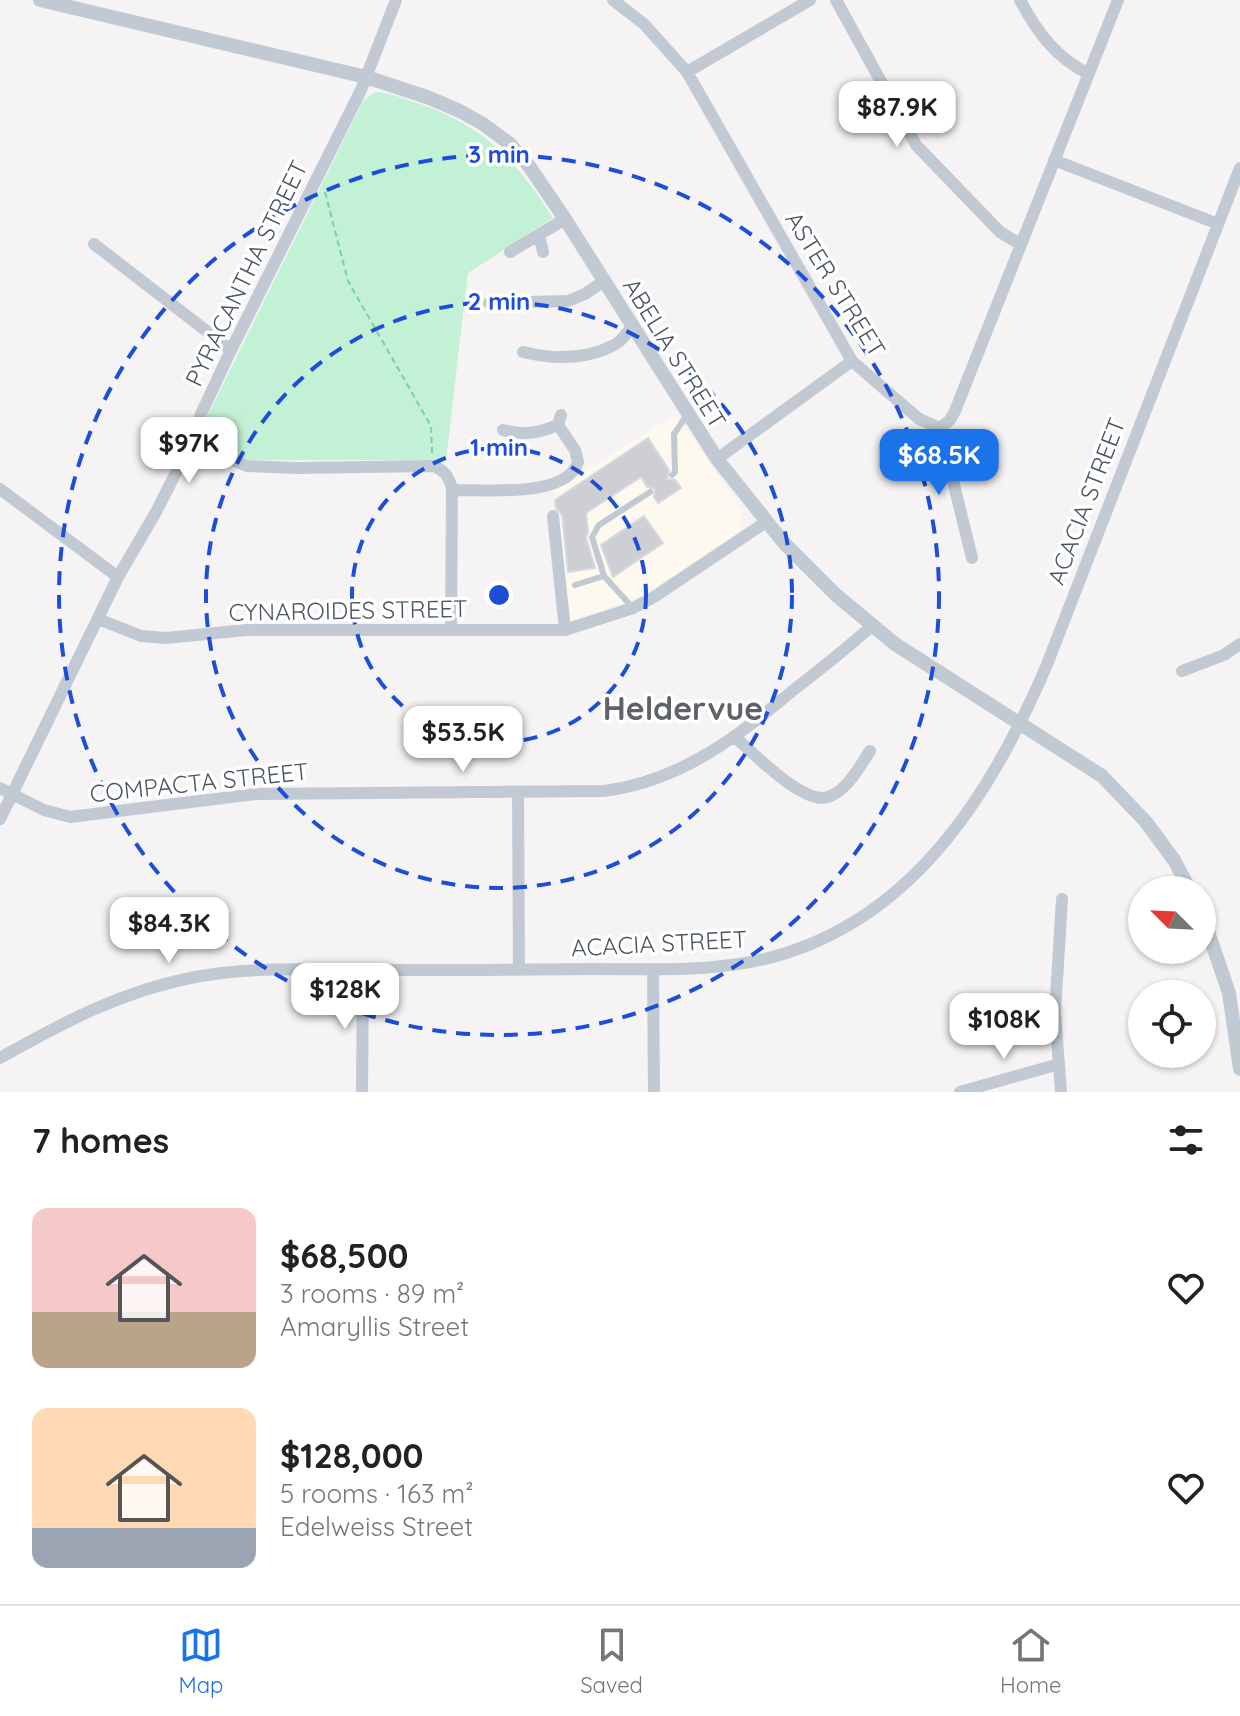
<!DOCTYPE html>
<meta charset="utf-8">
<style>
:root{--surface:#fff;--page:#f6f6f6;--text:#222;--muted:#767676;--line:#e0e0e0;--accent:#1a73e8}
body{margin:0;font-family:Quicksand,sans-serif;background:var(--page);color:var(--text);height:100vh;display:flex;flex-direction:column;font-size:30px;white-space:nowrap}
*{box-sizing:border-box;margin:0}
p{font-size:26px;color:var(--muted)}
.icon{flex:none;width:44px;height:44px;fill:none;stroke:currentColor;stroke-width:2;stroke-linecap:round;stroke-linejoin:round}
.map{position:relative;height:1092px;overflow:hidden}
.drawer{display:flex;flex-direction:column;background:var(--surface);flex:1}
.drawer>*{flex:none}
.needle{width:52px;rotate:294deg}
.fabs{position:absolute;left:1128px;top:876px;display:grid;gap:16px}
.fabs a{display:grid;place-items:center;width:88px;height:88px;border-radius:50%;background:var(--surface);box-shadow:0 2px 6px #0004;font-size:40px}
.price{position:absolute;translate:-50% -68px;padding:0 18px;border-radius:16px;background:#fff;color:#222;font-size:26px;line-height:52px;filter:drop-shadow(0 2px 4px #0008)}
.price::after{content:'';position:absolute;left:50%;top:48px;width:24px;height:18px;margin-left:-12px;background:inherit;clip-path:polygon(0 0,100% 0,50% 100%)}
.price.selected{background:var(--accent);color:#fff}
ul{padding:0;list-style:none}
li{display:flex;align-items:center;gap:24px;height:200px;padding:0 32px}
li span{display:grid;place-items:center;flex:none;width:224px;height:160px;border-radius:16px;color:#555}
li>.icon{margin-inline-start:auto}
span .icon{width:96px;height:96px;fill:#fffc;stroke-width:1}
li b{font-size:34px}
h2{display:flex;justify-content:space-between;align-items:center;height:96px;padding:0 32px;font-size:34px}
.menu{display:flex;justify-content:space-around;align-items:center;height:112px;border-top:2px solid var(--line);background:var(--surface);font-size:22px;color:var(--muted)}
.menu a{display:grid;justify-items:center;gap:4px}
.menu .selected{color:var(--accent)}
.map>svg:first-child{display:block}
.commercial{fill:#fdf9ef}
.green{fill:#c3f1d5}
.building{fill:#cdcfd5;stroke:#d7d9de;stroke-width:2}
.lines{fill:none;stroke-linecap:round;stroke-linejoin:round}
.path{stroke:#7ad0a6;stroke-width:2;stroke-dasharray:6 4;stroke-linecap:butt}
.service{stroke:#c1cad2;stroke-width:6}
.minor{stroke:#c1cad2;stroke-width:12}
.tertiary{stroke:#c1cad2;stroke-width:14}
.ring{fill:none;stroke:#1d4ed8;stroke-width:4;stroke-dasharray:14 10}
.labels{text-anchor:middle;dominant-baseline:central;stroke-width:7;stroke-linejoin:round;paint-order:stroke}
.street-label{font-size:24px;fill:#4a5661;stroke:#fff}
.district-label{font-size:32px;font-weight:bold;fill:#5f6368;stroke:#fff}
.centre{fill:#1d4ed8;stroke:#fff;stroke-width:4}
.ring-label{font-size:24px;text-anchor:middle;font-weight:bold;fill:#1d4ed8;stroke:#fff;stroke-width:7;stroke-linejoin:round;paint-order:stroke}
</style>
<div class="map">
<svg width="1240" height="1092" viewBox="0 0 1240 1092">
<rect width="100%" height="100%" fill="#f5f3f3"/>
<!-- commercial -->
<path class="commercial" d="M675,415L743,510L739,533L642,596L570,621L554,490Z"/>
<!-- green -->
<path class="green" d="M375,92C389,92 404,99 417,103C484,125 516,161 553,218L468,273L446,460H249C231,455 201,446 203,425L363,101Z"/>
<!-- building -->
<path class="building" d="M648,438L669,470L667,479L675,480L681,488L658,503L654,497L655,489L647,487L641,477L586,513L588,532L586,538L595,568L568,572L562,515L556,508L555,500Z
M644,516L663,543L613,577L601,545Z"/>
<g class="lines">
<!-- path -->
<path class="path" d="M325,192L348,281L431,426L432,453"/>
<!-- service -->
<path class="service" d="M672,475L675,472L674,434L687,415
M575,585L604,576
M633,608L604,576L592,537L599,525L650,492"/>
<!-- minor -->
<path class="minor" d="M613,0L644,24L687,72L852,361L919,419L940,428
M836,0L916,145L1000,232L1020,244
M1020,0C1037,32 1056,58 1089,74
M687,72L810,0
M1054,160L1218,224
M539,235L543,252
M94,244L231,350
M510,252L565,219
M489,303L568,301L585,294L604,281
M523,352C552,359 586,360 614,345C621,342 627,333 632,327
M940,428L950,420L955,411L1118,0
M940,428L972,558
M503,430C525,436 538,433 558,425
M191,443L247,466L297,468L433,466C445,470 450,478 452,490L451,630
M717,459L852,361
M0,489L118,577
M452,490C484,489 566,499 578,462L575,450L558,425L561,415
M553,516L565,630
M98,619L141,636L166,638L246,630H565L633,608L654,597L766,522
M1182,671L1224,655L1240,644
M736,738C754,754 804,805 828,797C848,790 859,767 870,751
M0,788L44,810L70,817L256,794L604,791C682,781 738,736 796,688C822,668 848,647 872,626
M518,792L519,970
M0,819L118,577L156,512L191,443L201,414L231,350L361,90L396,0
M653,969L654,1092
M0,1058C64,1022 122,991 195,977C252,966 312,970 370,970C445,970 519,970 594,969C658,969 725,973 786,953C919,911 994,788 1046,667L1240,168
M362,1092L363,970
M960,1092L1059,1064
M1061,1092L1055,1013L1062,899"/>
<!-- tertiary -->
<path class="tertiary" d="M40,0L366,77L427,97L460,111L483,124L510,144L529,166L565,219L717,459L784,543L836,595L895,644L1102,776L1146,822L1174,860L1190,890
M1202,914L1229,993L1240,1069"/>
</g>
<!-- distance rings -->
<g class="ring">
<circle cx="499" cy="595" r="147"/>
<circle cx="499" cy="595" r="293"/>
<circle cx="499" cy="595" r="440"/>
</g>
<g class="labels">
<!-- street labels -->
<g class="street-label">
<text transform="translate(246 273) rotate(-64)">PYRACANTHA STREET</text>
<text transform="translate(836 284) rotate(58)">ASTER STREET</text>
<text transform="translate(675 353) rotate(58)">ABELIA STREET</text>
<text transform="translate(1086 501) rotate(-69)">ACACIA STREET</text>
<text transform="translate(348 610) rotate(-1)">CYNAROIDES STREET</text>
<text transform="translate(199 782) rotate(-6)">COMPACTA STREET</text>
<text transform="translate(659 943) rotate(-3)">ACACIA STREET</text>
</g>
<!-- district labels -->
<g class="district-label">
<text x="683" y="708">Heldervue</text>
</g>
</g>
<circle cx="499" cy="595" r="12" class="centre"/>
<g class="ring-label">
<text x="499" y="163">3 min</text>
<text x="499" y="310">2 min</text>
<text x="499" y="456">1 min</text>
</g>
</svg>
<div class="fabs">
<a><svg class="needle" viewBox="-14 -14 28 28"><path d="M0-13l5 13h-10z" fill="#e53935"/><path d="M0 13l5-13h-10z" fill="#767676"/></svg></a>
<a><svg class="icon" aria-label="locate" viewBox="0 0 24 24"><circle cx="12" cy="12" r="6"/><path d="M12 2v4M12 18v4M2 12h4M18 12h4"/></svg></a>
</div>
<b class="price" style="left:897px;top:149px">$87.9K</b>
<b class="price" style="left:189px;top:485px">$97K</b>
<b class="price selected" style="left:939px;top:497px">$68.5K</b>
<b class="price" style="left:463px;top:774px">$53.5K</b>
<b class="price" style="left:169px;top:965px">$84.3K</b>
<b class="price" style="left:345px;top:1031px">$128K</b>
<b class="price" style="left:1004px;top:1061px">$108K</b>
</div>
<section class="drawer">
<h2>7 homes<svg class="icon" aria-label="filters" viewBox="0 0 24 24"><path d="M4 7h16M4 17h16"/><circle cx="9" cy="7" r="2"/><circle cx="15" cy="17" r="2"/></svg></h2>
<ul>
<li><span style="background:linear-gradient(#f6c9c9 65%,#b9a48a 0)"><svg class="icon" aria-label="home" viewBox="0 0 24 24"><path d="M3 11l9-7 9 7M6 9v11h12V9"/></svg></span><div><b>$68,500</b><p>3 rooms · 89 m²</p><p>Amaryllis Street</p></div><svg class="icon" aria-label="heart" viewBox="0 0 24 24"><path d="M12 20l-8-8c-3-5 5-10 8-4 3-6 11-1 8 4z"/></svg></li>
<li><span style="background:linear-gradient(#ffd9b3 75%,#9aa5b1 0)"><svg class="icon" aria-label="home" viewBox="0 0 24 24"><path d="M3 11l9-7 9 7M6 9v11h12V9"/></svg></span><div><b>$128,000</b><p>5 rooms · 163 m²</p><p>Edelweiss Street</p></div><svg class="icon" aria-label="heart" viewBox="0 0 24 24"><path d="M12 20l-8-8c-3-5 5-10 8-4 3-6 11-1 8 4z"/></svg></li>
</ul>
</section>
<nav class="menu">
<a class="selected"><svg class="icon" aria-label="map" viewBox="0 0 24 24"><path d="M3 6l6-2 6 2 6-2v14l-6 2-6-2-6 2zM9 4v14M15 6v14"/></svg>Map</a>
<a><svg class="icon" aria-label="saved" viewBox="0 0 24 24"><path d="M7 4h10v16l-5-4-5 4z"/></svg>Saved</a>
<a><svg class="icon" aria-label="home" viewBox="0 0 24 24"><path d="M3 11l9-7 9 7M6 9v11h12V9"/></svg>Home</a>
</nav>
